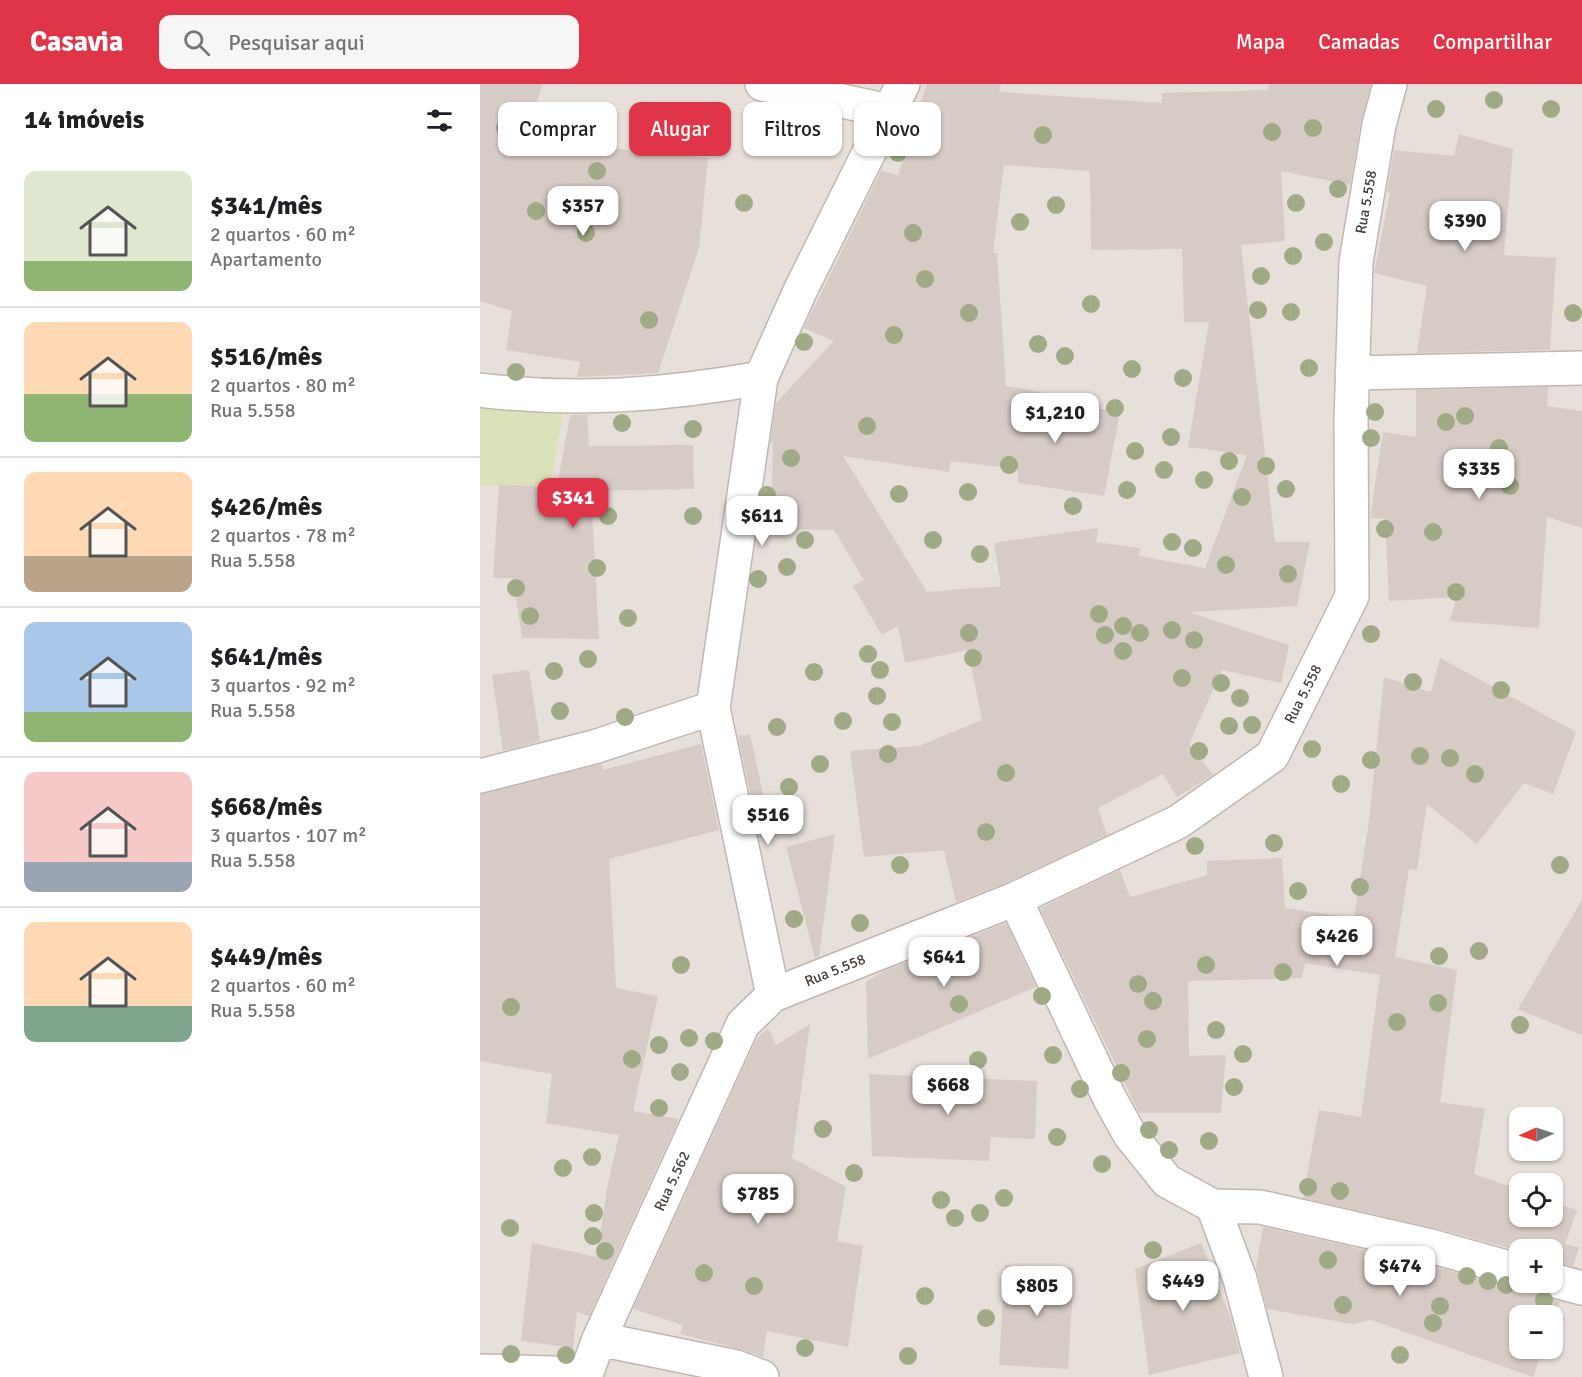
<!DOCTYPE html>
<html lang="pt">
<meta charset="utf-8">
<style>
:root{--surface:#fff;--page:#f6f6f6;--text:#202124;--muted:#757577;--line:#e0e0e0;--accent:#e03549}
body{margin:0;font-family:Signika,sans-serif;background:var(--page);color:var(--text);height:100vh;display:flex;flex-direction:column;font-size:22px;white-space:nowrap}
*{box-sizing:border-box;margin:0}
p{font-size:20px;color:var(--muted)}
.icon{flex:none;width:33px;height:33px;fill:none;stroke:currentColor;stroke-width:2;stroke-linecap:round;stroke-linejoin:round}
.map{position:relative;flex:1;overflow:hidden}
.sheet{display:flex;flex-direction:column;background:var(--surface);width:480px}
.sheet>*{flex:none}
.top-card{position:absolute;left:18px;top:18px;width:570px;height:54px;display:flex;gap:12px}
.needle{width:39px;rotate:267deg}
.fabs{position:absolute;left:1029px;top:1023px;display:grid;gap:12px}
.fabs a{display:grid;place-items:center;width:54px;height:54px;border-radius:12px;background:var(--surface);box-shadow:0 2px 4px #0004;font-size:30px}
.price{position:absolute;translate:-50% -51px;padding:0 14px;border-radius:12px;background:#fff;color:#222;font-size:20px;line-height:39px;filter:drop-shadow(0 2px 3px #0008)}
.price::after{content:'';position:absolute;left:50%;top:36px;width:18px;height:14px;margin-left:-9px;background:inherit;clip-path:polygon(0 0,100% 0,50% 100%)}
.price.on{background:var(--accent);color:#fff}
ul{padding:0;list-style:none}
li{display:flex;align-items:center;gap:18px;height:150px;padding:0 24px}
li+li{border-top:2px solid var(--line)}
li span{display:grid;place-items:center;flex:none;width:168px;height:120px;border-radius:12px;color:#555}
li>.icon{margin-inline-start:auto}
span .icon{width:72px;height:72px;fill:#fffc;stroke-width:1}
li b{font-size:26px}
h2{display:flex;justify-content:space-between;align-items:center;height:72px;padding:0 24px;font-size:26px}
.pill{padding:0 21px;border-radius:12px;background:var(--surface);box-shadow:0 2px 4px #0004;font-size:21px;line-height:54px}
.pill.on{background:var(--accent);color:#fff}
header{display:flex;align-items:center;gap:36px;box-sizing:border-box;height:84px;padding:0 30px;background:var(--accent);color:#fff}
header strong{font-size:28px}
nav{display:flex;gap:33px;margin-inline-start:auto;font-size:21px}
.search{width:420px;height:54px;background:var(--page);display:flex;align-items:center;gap:15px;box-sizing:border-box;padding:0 21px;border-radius:12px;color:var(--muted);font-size:22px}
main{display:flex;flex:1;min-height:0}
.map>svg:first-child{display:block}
.residential{fill:#e7dfda;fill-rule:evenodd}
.green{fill:#dbe2b9}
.building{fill:#d7cbc5;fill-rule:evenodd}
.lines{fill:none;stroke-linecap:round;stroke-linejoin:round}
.minor-casing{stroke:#c1b7b1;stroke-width:36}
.minor{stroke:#fff;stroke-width:33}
.tree{fill:#a0aa86}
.labels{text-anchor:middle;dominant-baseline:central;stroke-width:4.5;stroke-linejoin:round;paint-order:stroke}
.street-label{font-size:15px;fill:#473e3a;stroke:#fff}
</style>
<header>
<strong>Casavia</strong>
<div class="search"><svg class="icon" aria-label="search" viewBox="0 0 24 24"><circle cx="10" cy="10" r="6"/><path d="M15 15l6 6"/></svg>Pesquisar aqui</div>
<nav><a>Mapa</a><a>Camadas</a><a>Compartilhar</a></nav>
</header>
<main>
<section class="sheet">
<h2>14 imóveis<svg class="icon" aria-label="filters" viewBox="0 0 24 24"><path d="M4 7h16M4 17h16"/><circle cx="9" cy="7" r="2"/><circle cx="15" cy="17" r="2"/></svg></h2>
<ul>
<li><span style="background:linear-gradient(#dfe7d0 75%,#8fb573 0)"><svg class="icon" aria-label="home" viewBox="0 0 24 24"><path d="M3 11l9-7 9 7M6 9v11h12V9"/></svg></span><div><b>$341/mês</b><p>2 quartos · 60 m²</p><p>Apartamento</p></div></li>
<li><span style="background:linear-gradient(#ffd9b3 60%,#8fb573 0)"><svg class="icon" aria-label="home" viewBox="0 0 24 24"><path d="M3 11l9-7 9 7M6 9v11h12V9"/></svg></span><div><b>$516/mês</b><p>2 quartos · 80 m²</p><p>Rua 5.558</p></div></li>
<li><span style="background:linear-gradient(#ffd9b3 70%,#b9a48a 0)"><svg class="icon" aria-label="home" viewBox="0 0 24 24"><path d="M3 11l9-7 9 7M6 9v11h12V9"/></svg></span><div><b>$426/mês</b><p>2 quartos · 78 m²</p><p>Rua 5.558</p></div></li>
<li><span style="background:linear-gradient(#a9c7e8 75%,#8fb573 0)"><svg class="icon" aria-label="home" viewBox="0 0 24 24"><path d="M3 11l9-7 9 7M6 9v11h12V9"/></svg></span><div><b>$641/mês</b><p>3 quartos · 92 m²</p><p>Rua 5.558</p></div></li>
<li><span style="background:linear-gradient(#f6c9c9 75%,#9aa5b1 0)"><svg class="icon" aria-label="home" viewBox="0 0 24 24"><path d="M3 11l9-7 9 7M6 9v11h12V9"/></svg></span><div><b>$668/mês</b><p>3 quartos · 107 m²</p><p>Rua 5.558</p></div></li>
<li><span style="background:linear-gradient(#ffd9b3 70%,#7fa58c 0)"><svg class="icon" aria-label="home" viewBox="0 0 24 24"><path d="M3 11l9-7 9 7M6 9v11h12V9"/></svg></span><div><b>$449/mês</b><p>2 quartos · 60 m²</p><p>Rua 5.558</p></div></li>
</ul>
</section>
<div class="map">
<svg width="1102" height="1293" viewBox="0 0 1102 1293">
<rect width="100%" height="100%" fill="#f3efeb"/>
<!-- residential -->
<path class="residential" d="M0,0H1102V1293H0ZM1040,1034H1072V1066H1040ZM1040,1100H1072V1132H1040ZM1040,1166H1072V1198H1040ZM1040,1232H1072V1264H1040Z"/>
<!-- green -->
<path class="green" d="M0,320L84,324L70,402L0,401Z"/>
<!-- building -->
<path class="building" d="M0,0H63L54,26L112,49L107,62L228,74L219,164L178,289L97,293L100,278L26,266L32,227L0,217Z
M447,0H521L519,8L682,19V9L788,6L789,0H891L881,38L870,101L801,87L805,157L761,161L795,458H830L817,522L709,528L809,561L801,599L742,586L709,660L733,691L697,713L683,690L618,724L627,751L528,798L476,818L464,766L384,773L370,667L439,662L502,636L488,566L425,579L418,542L402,551L373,502L384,496L354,446L291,445L293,360L290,359L296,319L354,257L324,244L401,87L418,91ZM524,81L610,87L611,166L702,165L704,238H729L708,363L767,371L725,484L659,472L660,464L616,458L618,444L514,459L521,502L447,508L363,372L469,388L471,377L537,385L539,399L624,412L640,328L568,316L569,310L526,302L517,169H513Z
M979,50L1033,65L1024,171L1076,174L1070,266L937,269L947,202L894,189L910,109L907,108L914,66L974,72Z
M1068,303L1067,322L1102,327V444L1067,433L1059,544L970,537L977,513L909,517L905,435L890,434L903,348L936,353V306Z
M90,331H107L109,362L213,361L214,405L111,407L119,555L42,554L33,494H13L19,401L77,403Z
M960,574L1096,648L1073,710L1044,699L997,760L947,720L937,786L929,785L915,873L977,886L960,1018L1005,1025L994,1090L1040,1106V1132H1072V1118L1097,1126L1085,1160L1099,1164L1093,1182L1072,1178V1166L1040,1167L951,1143L823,1114L839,1026L881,1033L900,891L825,879L822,894L708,897L709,972L746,971L741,1029H659L560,824L640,786L650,813L727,791V777L802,774L805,824L874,834L889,737L904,593L951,608Z
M49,586L60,657L23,667L12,591Z
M270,650L288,733L276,736L258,652Z
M221,660L239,746L129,775L136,904L178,912L153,1027L199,1035L109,1232L97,1228L93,1264L41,1257L52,1159L117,1173L127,1104L139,1051L66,1039L72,990L0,977V710L122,680L123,686Z
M355,750L339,873L335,874L306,763Z
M1102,816V951L1038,925Z
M526,839L556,903L388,975L386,898L404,887Z
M330,940L312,1074L366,1103L357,1157L383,1162L368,1263L287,1247L283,1273L260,1265L200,1250L203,1241L153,1225L277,954L288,944L296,961Z
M389,990L557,997L555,1055L511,1053L509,1077L392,1072Z
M783,1143L942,1179L1035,1205H1045L1054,1199L1059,1210L1080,1218L1072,1239V1232H1040V1264H1063L1053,1293L891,1236L873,1240L787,1225L776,1183Z
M721,1159L751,1235L760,1269L669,1291L655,1185Z
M525,1181L594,1184L588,1285L519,1281Z"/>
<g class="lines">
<!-- minor casing -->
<g class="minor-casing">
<path id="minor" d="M282,0L409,27
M872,289L1102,284
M0,306C95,318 187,311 281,294
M0,692L114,663L233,624
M535,815L630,1015L650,1051L687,1097L733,1122L780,1123L947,1161L1040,1187
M293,911L233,624L281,294L321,205L423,0
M733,1122L760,1195L786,1293
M1072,1196L1102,1204
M119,1255L256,1283L282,1293
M0,1287L106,1290
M105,1293L119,1255L263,940L293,911L535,815L698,738L792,672L872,512L871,337L876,178L899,41L910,0"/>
</g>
<!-- minor -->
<use href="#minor" class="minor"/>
</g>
<!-- trees -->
<g class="tree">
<circle cx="1014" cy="16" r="9"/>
<circle cx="956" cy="25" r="9"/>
<circle cx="1071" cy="25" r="9"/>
<circle cx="25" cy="44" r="9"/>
<circle cx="833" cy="44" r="9"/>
<circle cx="163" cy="45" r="9"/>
<circle cx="792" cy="48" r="9"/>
<circle cx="563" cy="51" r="9"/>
<circle cx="418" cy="69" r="9"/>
<circle cx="117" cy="87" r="9"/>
<circle cx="858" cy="105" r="9"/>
<circle cx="264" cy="119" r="9"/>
<circle cx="816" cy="119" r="9"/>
<circle cx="576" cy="121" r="9"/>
<circle cx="56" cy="127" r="9"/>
<circle cx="540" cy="138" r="9"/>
<circle cx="106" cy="149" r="9"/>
<circle cx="433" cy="149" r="9"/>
<circle cx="844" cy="158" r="9"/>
<circle cx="813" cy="172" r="9"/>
<circle cx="781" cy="192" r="9"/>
<circle cx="445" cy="195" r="9"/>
<circle cx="611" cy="220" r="9"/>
<circle cx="778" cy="226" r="9"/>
<circle cx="811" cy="228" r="9"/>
<circle cx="489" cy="229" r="9"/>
<circle cx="1093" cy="229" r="9"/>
<circle cx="169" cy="236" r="9"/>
<circle cx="414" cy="251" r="9"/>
<circle cx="324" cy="258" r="9"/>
<circle cx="558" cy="260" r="9"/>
<circle cx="585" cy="272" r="9"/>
<circle cx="829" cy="284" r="9"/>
<circle cx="652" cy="285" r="9"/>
<circle cx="36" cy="288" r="9"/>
<circle cx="703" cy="294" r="9"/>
<circle cx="635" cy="324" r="9"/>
<circle cx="895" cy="328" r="9"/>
<circle cx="985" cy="332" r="9"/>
<circle cx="966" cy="338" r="9"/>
<circle cx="142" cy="339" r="9"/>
<circle cx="387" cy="342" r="9"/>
<circle cx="213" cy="345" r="9"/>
<circle cx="691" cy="353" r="9"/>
<circle cx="891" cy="354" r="9"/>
<circle cx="1019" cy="364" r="9"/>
<circle cx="655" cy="367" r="9"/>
<circle cx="311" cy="374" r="9"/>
<circle cx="749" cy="377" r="9"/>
<circle cx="529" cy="381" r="9"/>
<circle cx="786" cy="382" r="9"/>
<circle cx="684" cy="386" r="9"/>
<circle cx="724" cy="396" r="9"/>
<circle cx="1030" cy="402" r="9"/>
<circle cx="806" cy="405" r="9"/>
<circle cx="647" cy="406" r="9"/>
<circle cx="488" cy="408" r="9"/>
<circle cx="419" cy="410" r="9"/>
<circle cx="287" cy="411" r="9"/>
<circle cx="762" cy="413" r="9"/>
<circle cx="593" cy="422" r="9"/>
<circle cx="128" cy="432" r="9"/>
<circle cx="213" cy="432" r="9"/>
<circle cx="905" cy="445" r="9"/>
<circle cx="953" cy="448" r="9"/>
<circle cx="325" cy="456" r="9"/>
<circle cx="453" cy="456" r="9"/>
<circle cx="692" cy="458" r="9"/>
<circle cx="713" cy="464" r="9"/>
<circle cx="500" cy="470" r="9"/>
<circle cx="746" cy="481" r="9"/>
<circle cx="307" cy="483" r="9"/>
<circle cx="117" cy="484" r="9"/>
<circle cx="808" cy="490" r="9"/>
<circle cx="278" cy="495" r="9"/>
<circle cx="36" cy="504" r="9"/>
<circle cx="976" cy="508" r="9"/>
<circle cx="619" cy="530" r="9"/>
<circle cx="50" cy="532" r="9"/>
<circle cx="148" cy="534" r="9"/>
<circle cx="643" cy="542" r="9"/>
<circle cx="692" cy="546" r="9"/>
<circle cx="489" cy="549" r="9"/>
<circle cx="660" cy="549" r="9"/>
<circle cx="891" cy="550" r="9"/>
<circle cx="625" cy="551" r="9"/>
<circle cx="714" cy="556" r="9"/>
<circle cx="643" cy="567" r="9"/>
<circle cx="388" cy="570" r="9"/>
<circle cx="493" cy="574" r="9"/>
<circle cx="108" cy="575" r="9"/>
<circle cx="400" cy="586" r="9"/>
<circle cx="74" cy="587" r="9"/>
<circle cx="334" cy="588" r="9"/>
<circle cx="702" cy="594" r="9"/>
<circle cx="933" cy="598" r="9"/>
<circle cx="741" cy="599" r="9"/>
<circle cx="1021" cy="606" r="9"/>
<circle cx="397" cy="612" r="9"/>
<circle cx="760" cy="614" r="9"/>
<circle cx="80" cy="627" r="9"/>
<circle cx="145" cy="633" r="9"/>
<circle cx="363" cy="637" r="9"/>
<circle cx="412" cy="638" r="9"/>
<circle cx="772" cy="641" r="9"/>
<circle cx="749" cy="642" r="9"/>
<circle cx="297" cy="643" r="9"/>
<circle cx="832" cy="665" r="9"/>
<circle cx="719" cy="667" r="9"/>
<circle cx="408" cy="670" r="9"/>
<circle cx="940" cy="672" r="9"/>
<circle cx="970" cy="674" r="9"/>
<circle cx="891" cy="676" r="9"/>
<circle cx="340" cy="680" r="9"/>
<circle cx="526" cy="689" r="9"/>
<circle cx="995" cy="690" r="9"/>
<circle cx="861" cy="700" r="9"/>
<circle cx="309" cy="703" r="9"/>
<circle cx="506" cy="748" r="9"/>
<circle cx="794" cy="759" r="9"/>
<circle cx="715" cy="762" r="9"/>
<circle cx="420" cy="781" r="9"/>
<circle cx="1080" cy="781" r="9"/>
<circle cx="880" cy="803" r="9"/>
<circle cx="818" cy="807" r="9"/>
<circle cx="314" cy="835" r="9"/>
<circle cx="380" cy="839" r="9"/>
<circle cx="999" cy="867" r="9"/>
<circle cx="959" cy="872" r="9"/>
<circle cx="201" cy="881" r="9"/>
<circle cx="726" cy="881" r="9"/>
<circle cx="803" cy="888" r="9"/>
<circle cx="658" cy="900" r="9"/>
<circle cx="562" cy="912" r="9"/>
<circle cx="673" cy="917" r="9"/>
<circle cx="958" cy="919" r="9"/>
<circle cx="479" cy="920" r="9"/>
<circle cx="31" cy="923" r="9"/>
<circle cx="917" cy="938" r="9"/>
<circle cx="1040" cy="941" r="9"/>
<circle cx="736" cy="946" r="9"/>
<circle cx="209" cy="954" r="9"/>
<circle cx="667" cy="955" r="9"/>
<circle cx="234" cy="957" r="9"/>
<circle cx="179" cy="961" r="9"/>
<circle cx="763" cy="970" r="9"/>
<circle cx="573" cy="971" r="9"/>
<circle cx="152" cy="975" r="9"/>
<circle cx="498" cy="976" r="9"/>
<circle cx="200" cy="988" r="9"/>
<circle cx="641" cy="989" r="9"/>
<circle cx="754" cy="1003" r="9"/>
<circle cx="600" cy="1005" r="9"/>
<circle cx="179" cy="1024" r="9"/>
<circle cx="343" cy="1045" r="9"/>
<circle cx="669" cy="1046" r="9"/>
<circle cx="577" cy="1053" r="9"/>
<circle cx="729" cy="1057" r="9"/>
<circle cx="689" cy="1066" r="9"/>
<circle cx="112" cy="1073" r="9"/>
<circle cx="622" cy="1080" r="9"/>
<circle cx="83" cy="1084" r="9"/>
<circle cx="374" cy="1089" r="9"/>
<circle cx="828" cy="1103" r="9"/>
<circle cx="860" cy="1107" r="9"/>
<circle cx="524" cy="1114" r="9"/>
<circle cx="461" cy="1116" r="9"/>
<circle cx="114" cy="1129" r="9"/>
<circle cx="500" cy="1129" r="9"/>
<circle cx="475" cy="1134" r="9"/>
<circle cx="30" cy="1144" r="9"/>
<circle cx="113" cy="1152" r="9"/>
<circle cx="673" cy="1166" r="9"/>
<circle cx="125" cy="1167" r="9"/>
<circle cx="848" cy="1176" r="9"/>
<circle cx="224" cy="1189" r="9"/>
<circle cx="987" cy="1192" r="9"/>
<circle cx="1008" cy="1197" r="9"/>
<circle cx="1026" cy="1201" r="9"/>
<circle cx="274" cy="1202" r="9"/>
<circle cx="445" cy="1212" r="9"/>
<circle cx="1064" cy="1216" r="9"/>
<circle cx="863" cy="1221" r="9"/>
<circle cx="960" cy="1222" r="9"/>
<circle cx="506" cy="1234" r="9"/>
<circle cx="953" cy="1239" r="9"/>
<circle cx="325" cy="1264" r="9"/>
<circle cx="31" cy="1270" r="9"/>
<circle cx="86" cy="1271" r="9"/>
<circle cx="920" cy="1271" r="9"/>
<circle cx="428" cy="1272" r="9"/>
</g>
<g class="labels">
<!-- street labels -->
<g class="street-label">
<text transform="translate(886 118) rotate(-80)">Rua 5.558</text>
<text transform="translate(823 610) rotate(-63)">Rua 5.558</text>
<text transform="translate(355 886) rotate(-22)">Rua 5.558</text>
<text transform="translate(192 1097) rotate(-65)">Rua 5.562</text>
</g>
</g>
</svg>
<div class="fabs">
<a><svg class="needle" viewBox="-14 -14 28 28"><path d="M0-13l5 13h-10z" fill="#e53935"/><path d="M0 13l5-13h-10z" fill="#757577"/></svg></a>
<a><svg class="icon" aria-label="locate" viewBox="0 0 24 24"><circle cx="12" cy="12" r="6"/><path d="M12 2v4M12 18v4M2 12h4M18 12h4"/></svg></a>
<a>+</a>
<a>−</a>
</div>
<b class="price" style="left:103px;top:153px">$357</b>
<b class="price" style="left:985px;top:168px">$390</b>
<b class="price" style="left:575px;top:360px">$1,210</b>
<b class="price" style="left:999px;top:416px">$335</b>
<b class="price on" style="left:93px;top:445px">$341</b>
<b class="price" style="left:282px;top:463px">$611</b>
<b class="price" style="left:288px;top:762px">$516</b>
<b class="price" style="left:857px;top:883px">$426</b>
<b class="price" style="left:464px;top:904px">$641</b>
<b class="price" style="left:468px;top:1032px">$668</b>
<b class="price" style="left:278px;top:1141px">$785</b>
<b class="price" style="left:920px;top:1213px">$474</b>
<b class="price" style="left:703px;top:1228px">$449</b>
<b class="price" style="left:557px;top:1233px">$805</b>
<div class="top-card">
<a class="pill">Comprar</a>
<a class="pill on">Alugar</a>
<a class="pill">Filtros</a>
<a class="pill">Novo</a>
</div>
</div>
</main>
